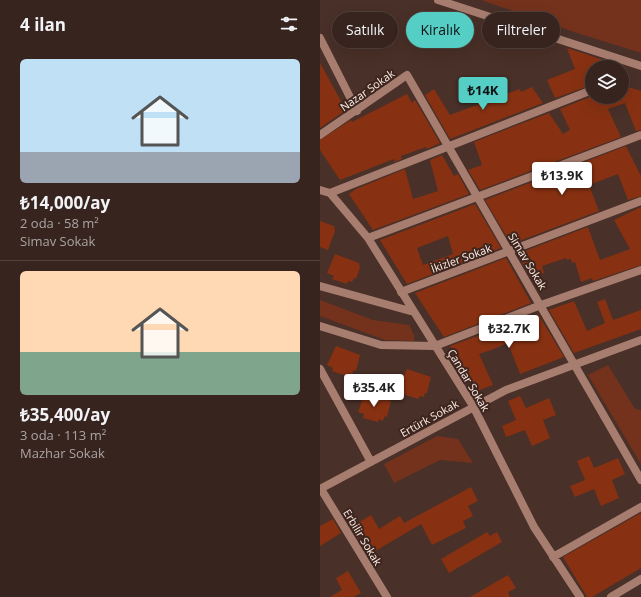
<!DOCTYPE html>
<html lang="tr">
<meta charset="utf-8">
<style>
:root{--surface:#37241e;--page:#3e2c27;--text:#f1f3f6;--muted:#aaa4a4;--line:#51413c;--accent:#55cec5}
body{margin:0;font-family:"Open Sans",sans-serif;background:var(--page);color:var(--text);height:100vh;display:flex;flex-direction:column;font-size:15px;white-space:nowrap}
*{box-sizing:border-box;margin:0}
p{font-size:13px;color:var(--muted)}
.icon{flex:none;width:22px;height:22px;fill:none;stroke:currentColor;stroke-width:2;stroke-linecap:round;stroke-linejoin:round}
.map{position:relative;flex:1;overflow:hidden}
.details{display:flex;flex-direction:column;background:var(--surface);width:320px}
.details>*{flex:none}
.guide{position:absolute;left:12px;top:12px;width:249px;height:36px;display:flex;gap:8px}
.buttons{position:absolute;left:265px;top:60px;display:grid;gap:8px}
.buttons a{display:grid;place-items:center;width:44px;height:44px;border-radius:50%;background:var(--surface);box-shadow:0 4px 16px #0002,0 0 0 1px var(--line);font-size:20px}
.price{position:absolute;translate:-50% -34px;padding:0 9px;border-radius:4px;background:#fff;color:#222;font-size:13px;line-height:26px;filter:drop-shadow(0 1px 2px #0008)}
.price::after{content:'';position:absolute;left:50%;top:24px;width:12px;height:9px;margin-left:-6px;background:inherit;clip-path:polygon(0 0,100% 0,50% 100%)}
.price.selected{background:var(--accent);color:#111}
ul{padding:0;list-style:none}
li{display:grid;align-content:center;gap:8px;height:212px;padding:0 20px}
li+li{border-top:1px solid var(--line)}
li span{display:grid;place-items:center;height:124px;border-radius:6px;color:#555}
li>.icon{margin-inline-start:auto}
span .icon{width:72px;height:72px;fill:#fffc;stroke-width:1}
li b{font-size:17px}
h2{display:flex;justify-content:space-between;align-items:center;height:48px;padding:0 20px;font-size:17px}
.chip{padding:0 14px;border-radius:18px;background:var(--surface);box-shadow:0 4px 16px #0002,0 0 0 1px var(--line);font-size:14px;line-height:36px}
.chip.selected{background:var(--accent);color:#111}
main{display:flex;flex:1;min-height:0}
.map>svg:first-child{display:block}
.green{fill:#74321c}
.building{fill:#873112;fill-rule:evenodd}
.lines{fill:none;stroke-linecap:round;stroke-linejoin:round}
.minor{stroke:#a77d6f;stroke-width:8}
.labels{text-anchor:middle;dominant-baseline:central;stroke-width:4;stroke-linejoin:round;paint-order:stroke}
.street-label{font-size:11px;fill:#fcece6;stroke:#3e261e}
</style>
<main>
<section class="details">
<h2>4 ilan<svg class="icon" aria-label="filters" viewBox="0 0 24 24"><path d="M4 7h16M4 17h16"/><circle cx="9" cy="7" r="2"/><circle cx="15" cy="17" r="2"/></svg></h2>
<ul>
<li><span style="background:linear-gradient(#bfe0f5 75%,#9aa5b1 0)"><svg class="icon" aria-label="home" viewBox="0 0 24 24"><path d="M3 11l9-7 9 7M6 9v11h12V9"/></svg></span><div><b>₺14,000/ay</b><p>2 oda · 58 m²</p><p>Simav Sokak</p></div></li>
<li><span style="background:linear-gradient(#ffd9b3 65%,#7fa58c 0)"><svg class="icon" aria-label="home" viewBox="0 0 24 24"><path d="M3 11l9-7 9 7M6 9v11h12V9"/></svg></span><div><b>₺35,400/ay</b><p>3 oda · 113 m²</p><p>Mazhar Sokak</p></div></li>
</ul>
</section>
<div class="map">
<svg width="321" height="597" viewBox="0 0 321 597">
<rect width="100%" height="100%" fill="#493028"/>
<!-- green -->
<path class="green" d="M161,0H321V53L251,31Z
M0,300L53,320L89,325L94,335V341L65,340L0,316Z
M288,365L315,409L321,410V464L268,375Z
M117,436L138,439L153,463L120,460L74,483L64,464Z"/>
<!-- building -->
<path class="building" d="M247,48L305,67H272V85L235,98L227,80L255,69Z
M0,63L26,110L0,128Z
M302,85L321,91V130L316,131L305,103L288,109L301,137L160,190L148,170L162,165L154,142L229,113L243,134L250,130L240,109L272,96L302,97Z
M212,87L223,103L130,139L105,95L114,89L130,115L200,89L201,92Z
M87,94L92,103L95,100L120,143L107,149L106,147L81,156L82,159L72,163L75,161L74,159L20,180L0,150V140L31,120L32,122Z
M306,146L321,176V196L308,200L298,174L269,185L279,211L191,244L165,200Z
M122,155L134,176L138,174L149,194L53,230L29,194L36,189L85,169L93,199L118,191L110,160Z
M155,204L181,248L87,284L60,240ZM128,236L133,254L103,265L97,248Z
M321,207V265L273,281L272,278L261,282L255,262L252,263L251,259L247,260L246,258L222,266L224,273L211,278L197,254L268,227L280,260L310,249L294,220Z
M0,221L14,226L15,231L8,250L0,247Z
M15,254L39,263L40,268L36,279L34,278L32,282L28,281L27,284L12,279L14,276L7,273Z
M186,258L211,303L124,337L95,293Z
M285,299L293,320L321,310V329L254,353L229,310L254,301L267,331L285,323L277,302Z
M218,314L244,357L200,374L188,343L171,350L159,354L173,385L157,391L148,372H146L130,346Z
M16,346L40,355L36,371L34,370L32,374L28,373L27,376L12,371L13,368L7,365Z
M87,369L111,377L107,393H105L104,397L100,396L98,399L77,392Z
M48,393L71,401L67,417L65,416L63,421L59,419L58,422L43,418L44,414L38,412L44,395Z
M200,396L206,408L229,398L236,415L223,420L230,438L212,446L205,430L186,437L182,426L196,420L188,401Z
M269,456L274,468L298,458L305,474L292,480L299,498L281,506L274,489L255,497L250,486L265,480L257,461Z
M151,487L158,501L148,506L153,516L143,521L146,528L112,545L101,524L52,553L35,525L51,515L59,529L80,516L84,523Z
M321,513V568L272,597H267L243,557Z
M13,519L21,533L0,546V526Z
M167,532L170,536L177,532L182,542L129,573L121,559Z
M28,571L41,593L33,597H10L22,590L16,578Z
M188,575L196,588L188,592L190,597H150Z"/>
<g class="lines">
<!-- minor -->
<path class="minor" d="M118,0L321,66
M0,38L37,111
M0,135L87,75L321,480
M0,190L10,193L48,238L153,406L214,527L260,597
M10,193L272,90
M48,238L321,135
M0,286L94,312
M81,292L321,201
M0,326L61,345L115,346L221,305L321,270
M0,369L51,462
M0,489L186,390L321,340
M1,489L67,597
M233,557L321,507
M291,597L321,579"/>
</g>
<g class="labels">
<!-- street labels -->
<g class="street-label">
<text transform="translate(47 90) rotate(-35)">Nazar Sokak</text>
<text transform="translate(141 258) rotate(-20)">İkizler Sokak</text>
<text transform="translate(208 261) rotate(59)">Simav Sokak</text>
<text transform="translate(149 380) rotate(59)">Çandar Sokak</text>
<text transform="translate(109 418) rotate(-29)">Ertürk Sokak</text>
<text transform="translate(43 537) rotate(59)">Erbilir Sokak</text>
</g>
</g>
</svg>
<div class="buttons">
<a><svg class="icon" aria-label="layers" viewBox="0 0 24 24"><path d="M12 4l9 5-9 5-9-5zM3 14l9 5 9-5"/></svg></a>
</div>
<b class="price selected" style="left:163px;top:111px">₺14K</b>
<b class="price" style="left:242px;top:196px">₺13.9K</b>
<b class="price" style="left:189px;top:349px">₺32.7K</b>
<b class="price" style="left:54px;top:408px">₺35.4K</b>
<div class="guide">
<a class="chip">Satılık</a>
<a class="chip selected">Kiralık</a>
<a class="chip">Filtreler</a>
</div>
</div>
</main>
